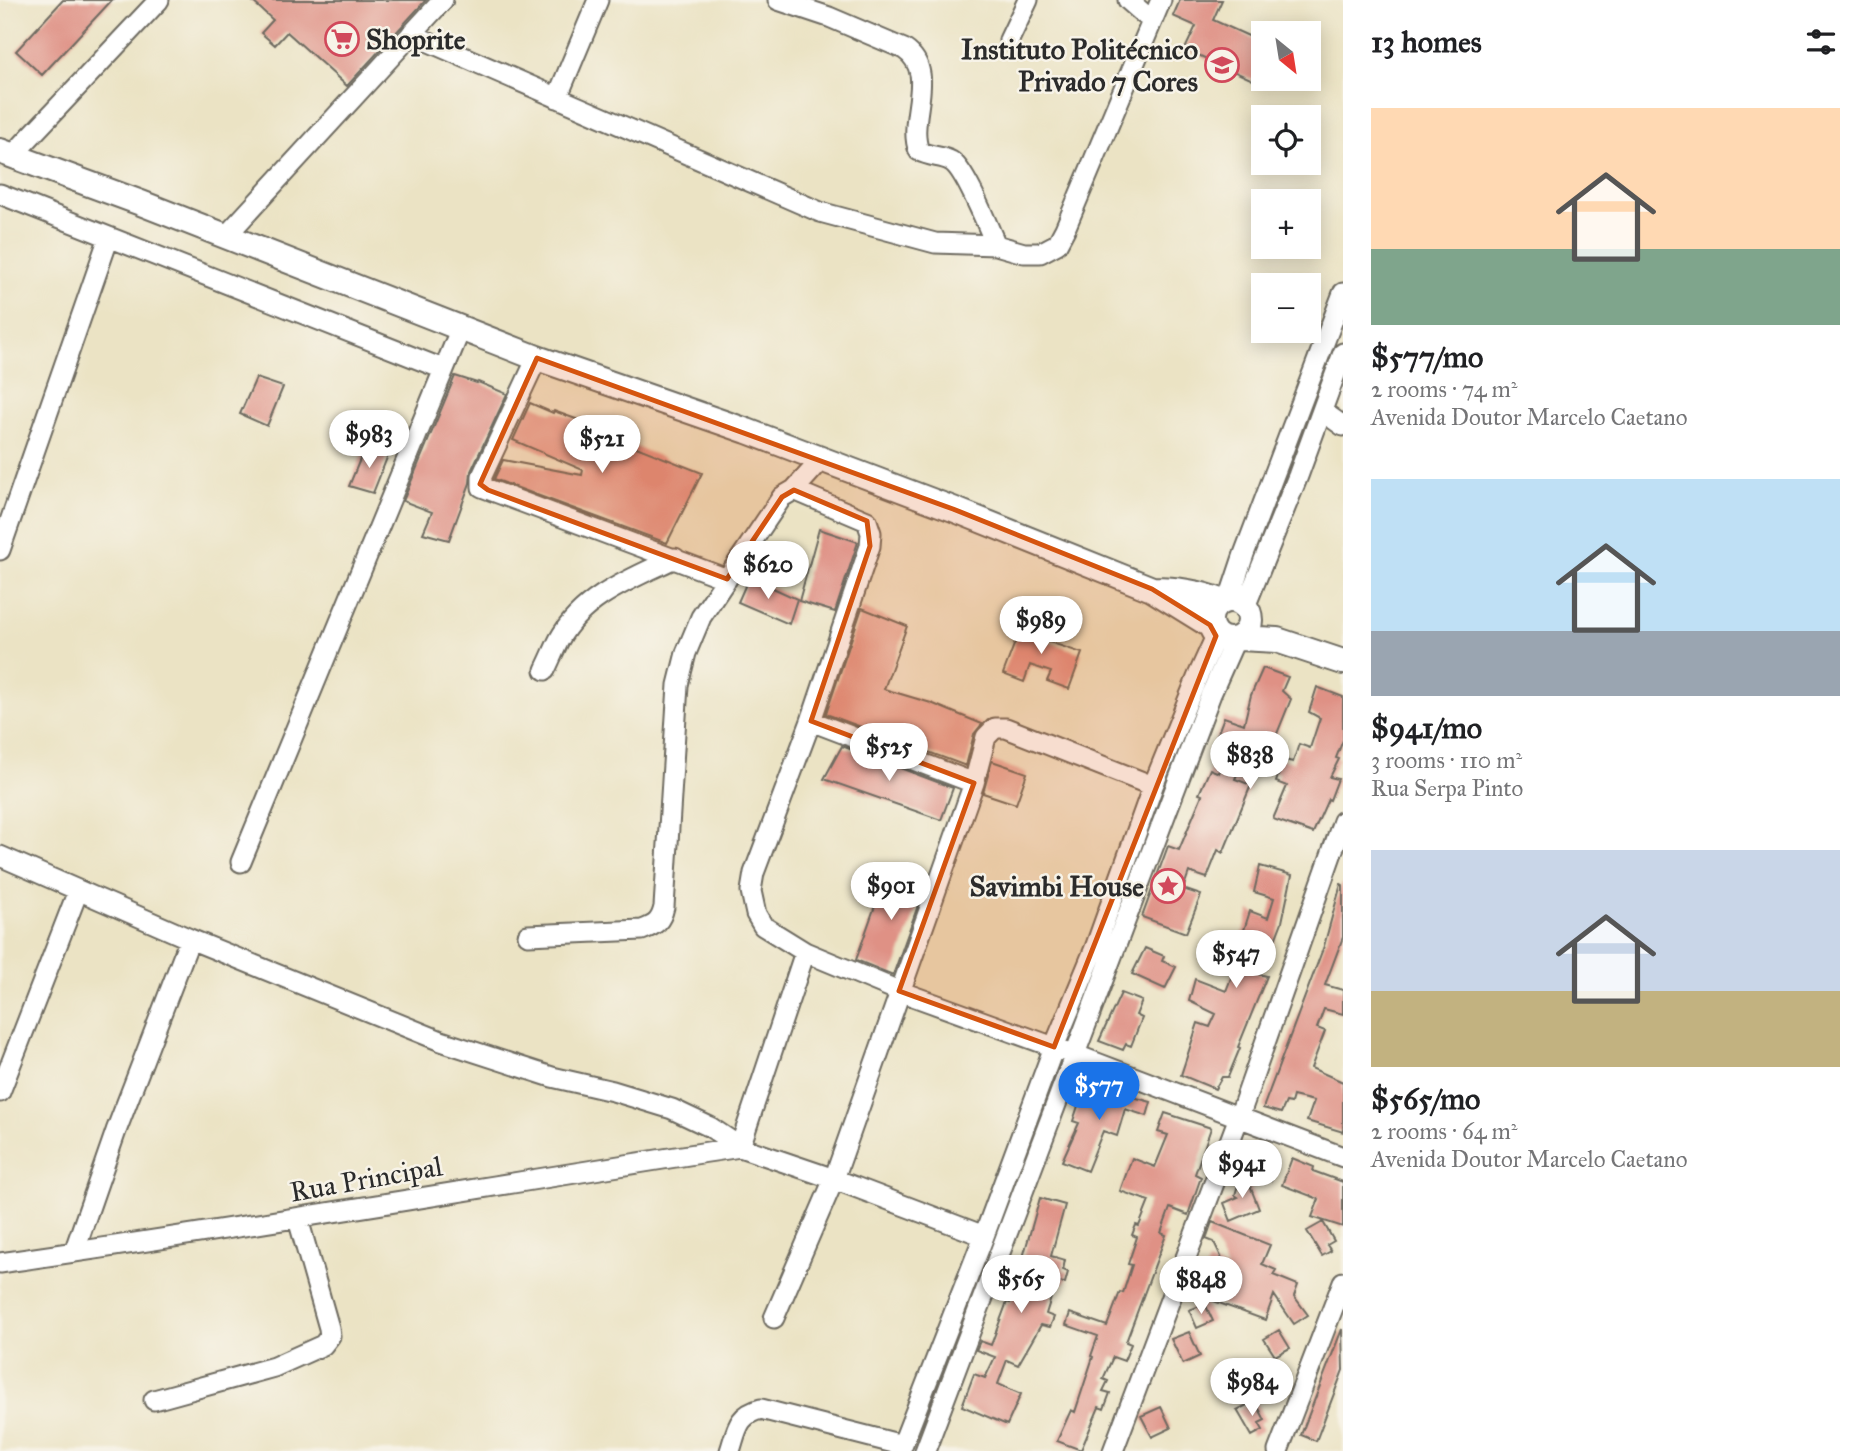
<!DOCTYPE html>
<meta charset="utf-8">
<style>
:root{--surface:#fff;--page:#f2f2f2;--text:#202124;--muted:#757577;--accent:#1a73e8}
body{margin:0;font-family:"IM FELL Great Primer",serif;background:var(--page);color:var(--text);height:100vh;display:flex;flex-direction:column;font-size:26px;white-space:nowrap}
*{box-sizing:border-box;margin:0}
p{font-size:23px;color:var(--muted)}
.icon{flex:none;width:38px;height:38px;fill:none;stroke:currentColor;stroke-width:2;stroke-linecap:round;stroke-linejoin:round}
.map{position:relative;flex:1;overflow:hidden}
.drawer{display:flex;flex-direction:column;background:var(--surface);width:525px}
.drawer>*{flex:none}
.needle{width:46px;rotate:150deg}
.controls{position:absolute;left:1251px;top:21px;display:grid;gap:14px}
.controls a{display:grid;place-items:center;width:70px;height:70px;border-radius:0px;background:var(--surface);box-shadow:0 4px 18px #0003;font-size:35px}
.price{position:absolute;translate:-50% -60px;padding:0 16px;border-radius:24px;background:#fff;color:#222;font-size:23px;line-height:46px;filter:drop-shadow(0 2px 4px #0008)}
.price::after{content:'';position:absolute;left:50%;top:42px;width:21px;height:16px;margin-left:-10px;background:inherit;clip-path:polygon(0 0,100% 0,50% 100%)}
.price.active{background:var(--accent);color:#fff}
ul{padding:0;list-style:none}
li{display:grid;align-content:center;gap:14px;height:371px;padding:0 28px}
li span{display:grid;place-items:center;height:217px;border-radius:0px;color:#555}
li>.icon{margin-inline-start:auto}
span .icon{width:126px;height:126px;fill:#fffc;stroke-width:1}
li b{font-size:30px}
h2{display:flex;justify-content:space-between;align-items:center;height:84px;padding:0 28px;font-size:30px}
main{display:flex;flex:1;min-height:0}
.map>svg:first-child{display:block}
.building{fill:#df9185}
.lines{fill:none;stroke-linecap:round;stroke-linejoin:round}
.minor-casing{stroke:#6e6b61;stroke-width:23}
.major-casing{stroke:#6e6b61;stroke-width:28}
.minor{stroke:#fff;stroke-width:19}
.major{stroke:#fff;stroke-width:24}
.marked{fill:#d5540f;fill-opacity:0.2;stroke:#d5540f;stroke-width:5;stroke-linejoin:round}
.labels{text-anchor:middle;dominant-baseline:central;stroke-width:5;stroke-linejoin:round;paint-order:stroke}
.poi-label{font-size:28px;font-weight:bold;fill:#2b2b2b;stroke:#f7f3e8;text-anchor:end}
.street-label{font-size:28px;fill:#2b2b2b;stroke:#f7f3e8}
</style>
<main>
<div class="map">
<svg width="1343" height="1451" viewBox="0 0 1343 1451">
<rect width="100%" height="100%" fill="#f7f3e8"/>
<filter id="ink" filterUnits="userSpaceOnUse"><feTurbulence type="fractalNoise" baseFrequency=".0143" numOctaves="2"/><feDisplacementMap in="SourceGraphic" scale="14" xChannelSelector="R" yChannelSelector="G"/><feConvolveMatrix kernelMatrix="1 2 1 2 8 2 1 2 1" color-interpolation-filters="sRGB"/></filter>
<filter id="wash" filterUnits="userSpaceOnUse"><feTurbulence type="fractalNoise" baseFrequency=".00686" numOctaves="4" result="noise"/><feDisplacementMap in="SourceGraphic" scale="28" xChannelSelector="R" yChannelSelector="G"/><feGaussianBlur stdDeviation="1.57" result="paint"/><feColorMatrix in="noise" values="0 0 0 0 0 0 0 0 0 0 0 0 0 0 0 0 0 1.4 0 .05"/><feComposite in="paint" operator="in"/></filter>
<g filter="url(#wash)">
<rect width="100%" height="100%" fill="#ebe3c4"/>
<g id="blocks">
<!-- building -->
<path class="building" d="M63,0H112L42,75L16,51Z
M251,0H426L347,86L287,32L275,45L261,33L273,20Z
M1180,0H1222L1213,20L1264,43V68L1257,82L1185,49L1196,26L1173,16Z
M455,376L477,383L478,382L507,394L471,471L470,483L449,540L423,533L432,512L403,501Z
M256,378L283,387L267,426L240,414Z
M530,403L553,413L554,411L584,422L583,426L702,473L667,543L494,479L503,460L582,475L583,470L513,440Z
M365,447L388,455L373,493L349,486Z
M819,529L858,542L835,612L799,601Z
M749,577L797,599L789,624L738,602Z
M862,608L907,626L884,689L931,703L982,724L974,734L966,766L826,714Z
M1025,616L1046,624L1040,639L1082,653L1069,689L1047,681L1051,672L1030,665L1024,682L1003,674Z
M1263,668L1288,677L1282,691L1291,699L1268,756L1293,762L1299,744L1310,748L1320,718L1309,712L1317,687L1343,697V740L1336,758L1339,759L1330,777L1338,779L1330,800L1328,799L1313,833L1273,819L1287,786L1276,782L1279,773L1243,760L1235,779L1251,785L1223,853L1218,850L1207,878L1189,872L1183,889L1201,895L1186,933L1142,917L1168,846L1179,850L1202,795L1199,794L1210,769L1219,773L1227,754L1212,748L1224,717L1244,724L1251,695Z
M842,746L953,788L941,820L824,779Z
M992,761L1027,773L1016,804L983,793Z
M1260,866L1292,875L1282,922L1270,953L1264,951L1258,974L1267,976L1238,1047L1240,1048L1228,1077H1222L1215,1089L1181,1075L1198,1023L1210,1027L1216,1014L1189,1001L1195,979L1226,991L1244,945L1240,943L1250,911L1268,918L1274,898L1254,892Z
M888,869L926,883L893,975L856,960Z
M1341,884L1343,885V937L1325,985L1343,990V1014L1324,1009L1317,1028L1325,1031L1311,1068L1343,1082V1132L1307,1121L1314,1101L1293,1096L1291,1103L1286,1102L1281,1113L1263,1108L1324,946Z
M1145,948L1164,956L1162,961L1176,967L1165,989L1132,974Z
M1121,993L1142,1001L1136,1015L1142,1018L1131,1046L1126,1044L1123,1050L1099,1041Z
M1086,1082L1114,1094L1115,1092L1151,1102L1147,1116L1125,1109L1117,1136L1103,1131L1087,1171L1062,1161L1079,1123L1073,1121Z
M1165,1113L1211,1128L1195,1174L1201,1177L1188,1215L1170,1208L1161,1233L1166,1235L1126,1342L1131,1344L1124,1361L1113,1357L1103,1379L1108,1381L1103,1391L1110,1393L1104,1409L1099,1407L1081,1450L1057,1441L1071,1410L1075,1412L1093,1357L1091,1356L1098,1336L1066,1325L1070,1313L1107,1326L1120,1292L1123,1293L1132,1265L1128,1264L1137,1237L1132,1235L1136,1225L1139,1226L1149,1201L1120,1191L1132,1158L1155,1167L1168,1135L1158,1132Z
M1260,1148L1273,1174L1271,1181L1254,1176L1244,1156Z
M1292,1158L1314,1167L1313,1171L1343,1182V1227L1312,1217L1319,1199L1282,1185Z
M1243,1168L1259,1209L1231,1221L1224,1203L1238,1197L1235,1195Z
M1040,1198L1065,1205L1051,1256L1065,1260L1063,1270L1068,1272L1065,1283L1056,1282L1046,1314L1054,1317L1050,1327L1041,1325L1018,1365L1007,1360L998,1384L1021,1394L1007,1425L962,1406L974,1374L985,1378L995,1357L976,1350L980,1341L991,1345L1007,1302L1010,1303Z
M1212,1222L1270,1245L1262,1264L1276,1270L1273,1275L1298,1285L1294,1296L1308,1315L1294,1324L1274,1295L1265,1320L1197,1295L1208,1262L1227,1269L1214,1242L1206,1239Z
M1323,1222L1334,1241L1327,1245L1331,1251L1322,1256L1307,1231Z
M1205,1304L1213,1321L1197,1328L1189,1310Z
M1342,1329L1343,1370L1316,1441L1301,1435Z
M1279,1330L1290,1348L1275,1356L1264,1339Z
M1189,1332L1200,1356L1183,1364L1171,1339Z
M1267,1365L1280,1386L1265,1394L1251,1374Z
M1255,1401L1265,1420L1259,1423L1263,1430L1252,1436L1237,1410Z
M1161,1407L1171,1428L1152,1437L1141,1416Z"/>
</g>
</g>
<g filter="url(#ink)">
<use href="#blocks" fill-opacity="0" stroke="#6e6b61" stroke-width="2"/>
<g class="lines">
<!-- minor casing -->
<g class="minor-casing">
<path id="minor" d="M778,0L829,17L904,49C939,72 906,119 919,151C930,157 943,156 951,161C965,169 988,227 996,245
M1128,0L1152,21
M411,34L820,212L935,243L996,245L1024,253H1040L1057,244L1065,229L1161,0
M1009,40L1028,0
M557,98L598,0
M13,155L159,0
M0,194L443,369
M226,236L443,0
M537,358L482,476V487L727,579
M1322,411L1343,426
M821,460L794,490L867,521L871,533L870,546L811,721L754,873L751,891L756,914L763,926L805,952L899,991L1076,1055L1343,1157
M0,550L109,237
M1229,599L1244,554L1343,293
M1245,607L1298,476L1343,353
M545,670C550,660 554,650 559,640C582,597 633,578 675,558
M811,721L974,783
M0,856L190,939L441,1041L552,1077L613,1091L672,1109L710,1127L740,1147L834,1179L984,1236
M241,862L461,328
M528,935L642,930C656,925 661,921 664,907L678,685L686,653L701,617L782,497L794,490
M0,1092L78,891
M74,1252L116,1131L190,939
M0,1263C247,1228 493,1185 740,1147L805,952
M774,1318L834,1179L974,783L986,737L995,728H1006L1153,786
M154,1400L274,1367L323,1345L330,1336L329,1328L298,1219
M730,1451C737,1430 737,1415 761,1409L902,1445
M900,1451L984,1236L1054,1047L1095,948L1153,786L1197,678L1216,636
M925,1451L1211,694L1235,640
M1113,1451L1239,1117L1343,821
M1278,1451L1343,1282"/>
</g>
<!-- major casing -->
<g class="major-casing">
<path id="major" d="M0,151L141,203L537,358L747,431L953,509L1152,589L1210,625
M1152,589C1177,589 1198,592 1221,601
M1210 620a20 20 0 1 1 40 0a20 20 0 1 1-40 0Z
M1240,638L1277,640L1343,662"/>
</g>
<!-- minor -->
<use href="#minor" class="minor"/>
<!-- major -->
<use href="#major" class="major"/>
</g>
</g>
<!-- marked area -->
<path class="marked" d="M537,358L953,509L1152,589L1210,625L1216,636L1054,1047L899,991L974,783L811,721L870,546L867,521L794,490L782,497L727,579L488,490L480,484Z"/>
<!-- icons -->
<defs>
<g id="supermarket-ring" transform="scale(1.75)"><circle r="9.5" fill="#f7f3e8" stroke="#d1495b" stroke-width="1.5"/><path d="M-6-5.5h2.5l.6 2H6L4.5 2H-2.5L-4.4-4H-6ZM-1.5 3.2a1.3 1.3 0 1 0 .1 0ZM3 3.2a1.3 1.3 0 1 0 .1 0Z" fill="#d1495b"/></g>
<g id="school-ring" transform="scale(1.75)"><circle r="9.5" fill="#f7f3e8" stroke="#d1495b" stroke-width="1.5"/><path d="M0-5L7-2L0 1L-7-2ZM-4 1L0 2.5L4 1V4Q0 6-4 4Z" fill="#d1495b"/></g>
<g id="sight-ring" transform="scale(1.75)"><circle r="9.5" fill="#f7f3e8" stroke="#d1495b" stroke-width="1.5"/><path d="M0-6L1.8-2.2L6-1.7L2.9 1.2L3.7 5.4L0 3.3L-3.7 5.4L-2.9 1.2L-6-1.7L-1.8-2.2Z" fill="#d1495b"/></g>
</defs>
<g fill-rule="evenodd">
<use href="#supermarket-ring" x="342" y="39"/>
<use href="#school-ring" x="1222" y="65"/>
<use href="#sight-ring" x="1168" y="886"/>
</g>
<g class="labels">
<!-- poi labels -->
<g class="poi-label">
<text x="366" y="39" text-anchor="start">Shoprite</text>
<text x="1198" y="49">Instituto Politécnico<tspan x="1198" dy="32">Privado 7 Cores</tspan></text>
<text x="1144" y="886">Savimbi House</text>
</g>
<!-- street labels -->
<g class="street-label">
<text transform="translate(366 1179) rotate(-10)">Rua Principal</text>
</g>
</g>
</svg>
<div class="controls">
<a><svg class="needle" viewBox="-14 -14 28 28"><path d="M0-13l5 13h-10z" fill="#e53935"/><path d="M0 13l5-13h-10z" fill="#757577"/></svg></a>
<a><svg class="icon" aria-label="locate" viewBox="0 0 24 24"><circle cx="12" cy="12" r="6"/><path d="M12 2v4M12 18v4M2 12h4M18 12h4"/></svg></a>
<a>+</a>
<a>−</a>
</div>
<b class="price" style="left:369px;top:470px">$983</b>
<b class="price" style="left:602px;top:475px">$521</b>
<b class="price" style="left:768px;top:601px">$620</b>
<b class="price" style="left:1041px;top:656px">$989</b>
<b class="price" style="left:889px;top:783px">$525</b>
<b class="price" style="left:1250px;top:791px">$838</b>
<b class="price" style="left:891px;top:922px">$901</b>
<b class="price" style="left:1236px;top:990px">$547</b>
<b class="price active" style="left:1099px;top:1122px">$577</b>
<b class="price" style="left:1242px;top:1200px">$941</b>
<b class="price" style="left:1021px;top:1315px">$565</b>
<b class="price" style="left:1201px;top:1316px">$848</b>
<b class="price" style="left:1252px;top:1418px">$984</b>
</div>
<section class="drawer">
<h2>13 homes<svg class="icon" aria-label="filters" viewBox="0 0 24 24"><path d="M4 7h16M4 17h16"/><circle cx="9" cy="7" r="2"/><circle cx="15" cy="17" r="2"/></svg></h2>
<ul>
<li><span style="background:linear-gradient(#ffd9b3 65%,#7fa58c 0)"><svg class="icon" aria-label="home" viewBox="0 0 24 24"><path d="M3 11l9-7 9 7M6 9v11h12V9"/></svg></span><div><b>$577/mo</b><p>2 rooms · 74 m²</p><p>Avenida Doutor Marcelo Caetano</p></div></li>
<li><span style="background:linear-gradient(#bfe0f5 70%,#9aa5b1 0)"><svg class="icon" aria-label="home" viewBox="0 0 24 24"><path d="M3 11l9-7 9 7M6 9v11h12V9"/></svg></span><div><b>$941/mo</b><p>3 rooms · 110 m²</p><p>Rua Serpa Pinto</p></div></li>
<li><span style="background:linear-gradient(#c9d6e8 65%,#c2b280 0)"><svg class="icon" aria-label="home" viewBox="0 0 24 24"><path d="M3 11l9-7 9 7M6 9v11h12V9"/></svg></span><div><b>$565/mo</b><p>2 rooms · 64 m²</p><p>Avenida Doutor Marcelo Caetano</p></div></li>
</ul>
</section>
</main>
